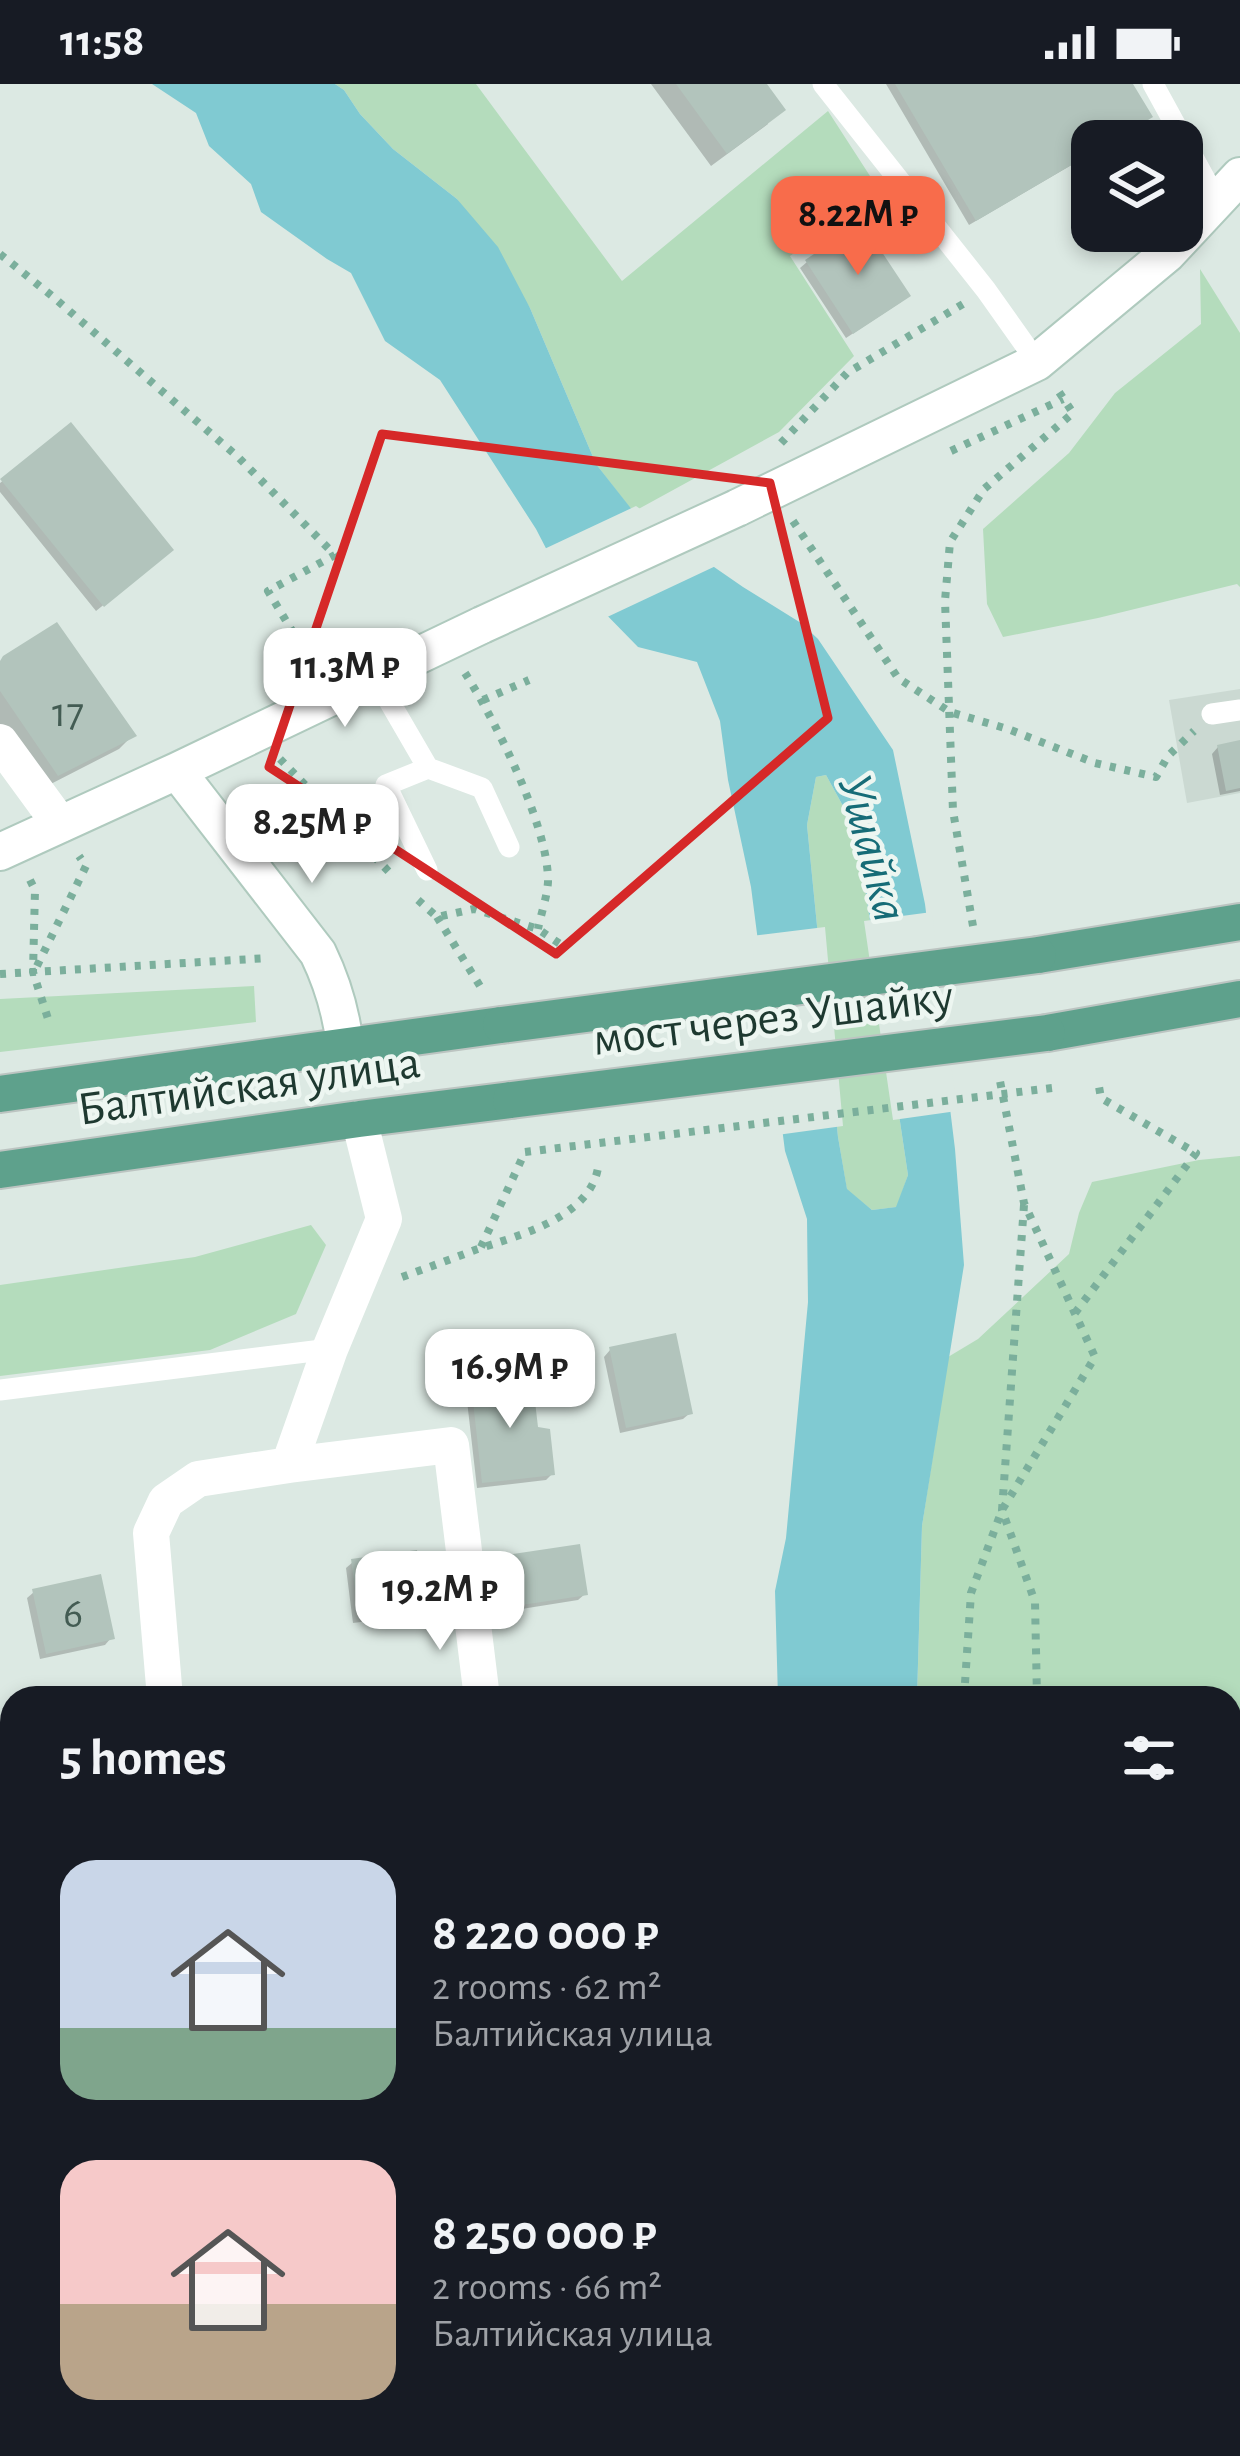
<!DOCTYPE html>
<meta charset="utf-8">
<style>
:root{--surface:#171b24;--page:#20242c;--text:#f1f3f6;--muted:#9ea1a6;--accent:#f86c4b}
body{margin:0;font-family:"Alegreya Sans",sans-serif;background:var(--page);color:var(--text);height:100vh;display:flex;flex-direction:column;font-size:45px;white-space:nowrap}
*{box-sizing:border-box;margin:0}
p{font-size:39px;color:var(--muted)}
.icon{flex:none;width:66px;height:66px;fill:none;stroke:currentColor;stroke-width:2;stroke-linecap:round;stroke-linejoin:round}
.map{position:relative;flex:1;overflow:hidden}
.details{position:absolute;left:0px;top:1602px;width:1242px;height:771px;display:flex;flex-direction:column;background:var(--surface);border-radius:36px 36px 0 0;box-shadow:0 6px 18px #0003}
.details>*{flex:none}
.tools{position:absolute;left:1071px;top:36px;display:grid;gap:24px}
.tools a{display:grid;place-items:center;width:132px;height:132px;border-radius:24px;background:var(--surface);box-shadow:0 6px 18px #0003;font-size:60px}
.price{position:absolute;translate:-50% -102px;padding:0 27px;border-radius:24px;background:#fff;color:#222;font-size:39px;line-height:78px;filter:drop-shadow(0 3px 6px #0008)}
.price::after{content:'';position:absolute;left:50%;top:72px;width:36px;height:27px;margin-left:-18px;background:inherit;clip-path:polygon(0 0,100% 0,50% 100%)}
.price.on{background:var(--accent);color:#111}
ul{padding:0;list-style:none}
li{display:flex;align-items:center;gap:36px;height:300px;padding:0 60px}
li span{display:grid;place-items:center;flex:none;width:336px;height:240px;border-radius:36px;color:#555}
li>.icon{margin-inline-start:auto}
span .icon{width:144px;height:144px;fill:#fffc;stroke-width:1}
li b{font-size:51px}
h2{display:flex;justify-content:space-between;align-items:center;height:144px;padding:0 60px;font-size:51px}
.status{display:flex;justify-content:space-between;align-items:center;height:84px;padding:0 60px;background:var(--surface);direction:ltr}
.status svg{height:33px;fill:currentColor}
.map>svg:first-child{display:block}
.built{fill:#cbd9d2}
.green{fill:#b4dcbc}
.water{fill:#80cad2;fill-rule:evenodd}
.pier{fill:#dce9e3}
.shadow{fill:#0003}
.building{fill:#b2c4bc}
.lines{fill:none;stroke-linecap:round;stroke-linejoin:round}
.secondary-casing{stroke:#afcabe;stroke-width:40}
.primary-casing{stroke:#bcc4c1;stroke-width:40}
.path{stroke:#7baf9c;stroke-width:8;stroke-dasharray:6 9;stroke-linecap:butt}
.lane{stroke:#fff;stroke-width:21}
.street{stroke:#fff;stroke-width:36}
.secondary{stroke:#fff;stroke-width:36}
.primary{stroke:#5ea18c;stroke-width:36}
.secondary-bridge-casing{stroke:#afcabe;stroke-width:40;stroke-linecap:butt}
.primary-bridge-casing{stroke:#bcc4c1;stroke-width:40;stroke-linecap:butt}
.path-bridge{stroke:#7baf9c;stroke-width:8;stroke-dasharray:6 9;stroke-linecap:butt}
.secondary-bridge{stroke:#fff;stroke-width:36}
.primary-bridge{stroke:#5ea18c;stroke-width:36}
.marked{fill:none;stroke:#d62828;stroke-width:9;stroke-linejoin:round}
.labels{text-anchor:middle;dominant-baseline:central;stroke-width:9;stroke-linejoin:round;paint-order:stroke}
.number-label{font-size:42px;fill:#435c53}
.street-label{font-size:48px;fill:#1e3930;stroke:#edf6f1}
.water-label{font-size:51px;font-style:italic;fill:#166c77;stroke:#edf6f1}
</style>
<div class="status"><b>11:58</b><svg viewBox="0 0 49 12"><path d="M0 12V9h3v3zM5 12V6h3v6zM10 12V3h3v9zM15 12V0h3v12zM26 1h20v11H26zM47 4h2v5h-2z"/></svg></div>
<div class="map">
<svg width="1240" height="2372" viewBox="0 0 1240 2372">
<rect width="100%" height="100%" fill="#dce9e3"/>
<!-- built -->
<path class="built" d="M1240,605V709L1187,719L1169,616Z
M12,2210V2361H97L101,2372H0V2213Z"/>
<!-- green -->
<path class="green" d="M335,0H476L622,197L828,27L881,109L790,172L854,272L779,348L633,428L596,380L530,224L457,115L393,65L360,30L344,6Z
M1200,185L1240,249V503L1237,500L1098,534L1003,553L987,520L983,445L1069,369L1115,309L1201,240Z
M826,691L843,722L861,777L908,1091L897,1123L872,1126L847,1106L838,1053L807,741L816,693Z
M254,902L256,938L0,968V915Z
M1240,1072V2372H833L831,2361H1230V1614H917L922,1442L948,1273L978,1255L1069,1170L1079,1129L1092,1098L1199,1076Z
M311,1141L326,1161L296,1230L210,1266L0,1292V1201L195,1173Z
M0,1887L12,1938V2210L0,2213Z
M97,2361H164L169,2372H101Z"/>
<!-- water -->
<path class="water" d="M152,0H335L344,6L360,30L393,65L457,115L498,163L530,224L596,380L633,427L743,503L801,539L818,555L893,666L925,820L955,1065L964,1181L922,1442L917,1614H778L775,1507L786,1454L808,1218L807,1135L785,1067L751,803L728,696L720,637L697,578L638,563L551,474L536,445L440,296L385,257L351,189L327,175L261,128L251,100L209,62L196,29ZM826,691L843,722L861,777L908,1091L896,1123L872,1126L847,1105L838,1053L807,741L816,693Z
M713,2361H831L833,2372H712Z"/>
<!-- pier -->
<path class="pier" d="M636,422L720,480L603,535L546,478L540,467Z
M932,828L957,1027L893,1036L864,837Z
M825,843L843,1042L777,1051L751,852Z"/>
<!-- shadow -->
<path class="shadow" d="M651,0H763L768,40L711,82Z
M886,0H1130L1149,33L1113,57H1092V69L969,141Z
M807,178L901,218L846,254L800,184Z
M71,342L164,472L96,527L0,408V399Z
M0,579L133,651L119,665L43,704L0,641Z
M1240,659V707L1220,711L1212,670L1218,663Z
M610,1266L690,1329L683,1335L620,1349L604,1273Z
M472,1302L552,1390L546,1396L477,1404L466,1308Z
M508,1474L585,1510L578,1516L509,1527L502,1480Z
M353,1478L422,1524L415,1531L353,1539L346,1484Z
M34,1508L111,1554L105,1561L40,1575L27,1514Z
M505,2361H551L508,2372Z"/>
<!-- building -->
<path class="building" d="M676,0H767L786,26L727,70Z
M895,0H1133L1153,33L1113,57H1092V69L976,137Z
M862,138L911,212L853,250L805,176Z
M71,338L174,466L104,523L0,395Z
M57,538L137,652L58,692L0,607V577L3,572Z
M1240,656V704L1226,707L1217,661Z
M676,1249L693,1330L626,1344L609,1263Z
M532,1292L538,1343L550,1345L555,1391L482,1399L471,1299Z
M580,1460L588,1511L515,1522L507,1471Z
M417,1466L425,1525L359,1534L351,1475Z
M101,1490L115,1555L46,1570L32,1505Z"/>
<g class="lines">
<!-- secondary casing -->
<g class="secondary-casing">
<path id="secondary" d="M737,424L1037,278L1167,170L1240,92
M177,687L318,869C333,900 341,927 345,961
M0,768L177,687L482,541"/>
</g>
<!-- primary casing -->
<g class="primary-casing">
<path id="primary" d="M1038,871L1240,838
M1047,949L1240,915
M0,1010L501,941
M0,1086L359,1035L511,1016"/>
</g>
<!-- path -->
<path class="path" d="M0,170L52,212L238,373L335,471L268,507L314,583
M781,359L847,289L963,220
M951,367L1063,315
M793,437L898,594L950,628L1008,645L1095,679L1156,693L1168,672L1194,647
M465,589C495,636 549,743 548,798C547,813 541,830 538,845
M483,616L529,596
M280,675L394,793
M30,796L35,806L33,888L50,941
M418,816L437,833L474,825L538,845L563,862
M437,833L480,902
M973,842L953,727L945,517L950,458L984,405L1073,329L1059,308
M37,882L86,782L79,772
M0,890L269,874
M1024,1121L1002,1426L1035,1518L1037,1614
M481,1163L525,1068
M402,1193C427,1184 451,1175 475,1166C516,1152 589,1135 598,1084
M1075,1229L1196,1069L1101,1014L1098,997
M964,1614L971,1509L1002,1426L1095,1273L1024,1119L999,992
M1230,2298L1240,2297
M909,2372L911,2361
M940,2372L951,2361"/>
<!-- lane -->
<path class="lane" d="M823,0L986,206L1037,278
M1153,0L1217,117
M374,591L428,684
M1212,630L1240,626
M427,786L386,701L428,684L482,704L509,763
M0,1306L330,1265"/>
<!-- street -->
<path class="street" d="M0,658L60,740
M289,1381L330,1265L384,1135L359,1035
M165,1614L151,1449L166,1417L198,1395L289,1381L451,1361L482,1614
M401,2361L404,2372"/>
<!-- secondary -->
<use href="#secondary" class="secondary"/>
<!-- primary -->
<use href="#primary" class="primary"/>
<!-- secondary-bridge casing -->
<g class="secondary-bridge-casing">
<path id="secondary-bridge" d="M482,541L737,424"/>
</g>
<!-- primary-bridge casing -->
<g class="primary-bridge-casing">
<path id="primary-bridge" d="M501,941L1038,871
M511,1016L1047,949"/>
</g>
<!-- path-bridge -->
<path class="path-bridge" d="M525,1068L1052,1004"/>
<!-- secondary-bridge -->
<use href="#secondary-bridge" class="secondary-bridge"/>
<!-- primary-bridge -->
<use href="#primary-bridge" class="primary-bridge"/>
</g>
<!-- marked area -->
<path class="marked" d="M382,350L770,399L828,634L556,870L269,683Z"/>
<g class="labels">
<!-- number labels -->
<g class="number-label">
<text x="68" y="629">17</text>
<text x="73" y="1530">6</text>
</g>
<!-- street labels -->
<g class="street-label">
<text transform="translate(773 935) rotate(-7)">мост через Ушайку</text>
<text transform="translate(249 1003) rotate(-8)">Балтийская улица</text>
</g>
<!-- water labels -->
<g class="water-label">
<text transform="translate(872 764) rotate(75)">Ушайка</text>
</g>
</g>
</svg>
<div class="tools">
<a><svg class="icon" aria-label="layers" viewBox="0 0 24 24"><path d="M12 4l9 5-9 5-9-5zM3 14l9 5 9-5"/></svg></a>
</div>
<b class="price on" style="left:858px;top:194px">8.22M ₽</b>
<b class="price" style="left:345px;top:646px">11.3M ₽</b>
<b class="price" style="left:312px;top:802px">8.25M ₽</b>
<b class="price" style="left:510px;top:1347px">16.9M ₽</b>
<b class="price" style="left:440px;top:1569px">19.2M ₽</b>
<section class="details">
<h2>5 homes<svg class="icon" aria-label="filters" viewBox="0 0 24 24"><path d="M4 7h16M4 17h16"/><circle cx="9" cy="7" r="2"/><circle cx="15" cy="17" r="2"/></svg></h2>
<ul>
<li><span style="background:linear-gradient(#c9d6e8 70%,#7fa58c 0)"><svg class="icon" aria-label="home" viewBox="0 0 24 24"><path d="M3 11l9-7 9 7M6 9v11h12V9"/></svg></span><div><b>8 220 000 ₽</b><p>2 rooms · 62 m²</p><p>Балтийская улица</p></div></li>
<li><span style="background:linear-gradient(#f6c9c9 60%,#b9a48a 0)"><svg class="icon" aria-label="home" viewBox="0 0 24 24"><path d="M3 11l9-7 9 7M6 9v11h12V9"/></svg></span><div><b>8 250 000 ₽</b><p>2 rooms · 66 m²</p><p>Балтийская улица</p></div></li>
</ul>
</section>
</div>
